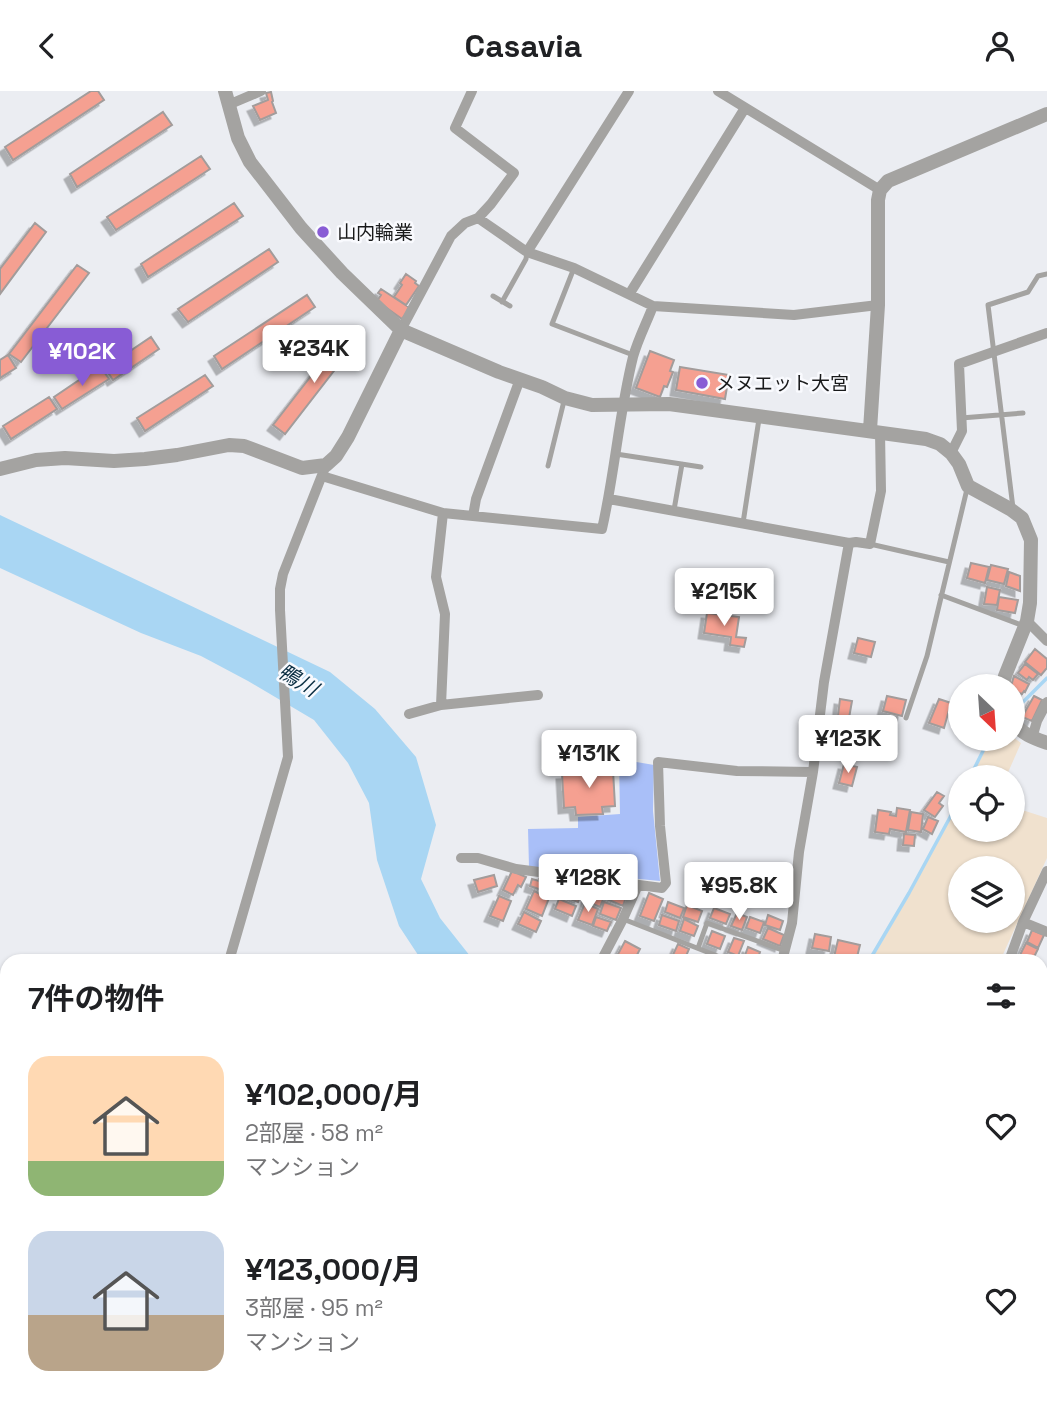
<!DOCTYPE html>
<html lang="ja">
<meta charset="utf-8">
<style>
:root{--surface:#fff;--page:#f2f2f2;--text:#202124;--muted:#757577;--accent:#885cd5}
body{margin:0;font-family:"Space Grotesk","Noto Sans JP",sans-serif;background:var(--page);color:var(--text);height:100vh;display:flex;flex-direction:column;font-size:26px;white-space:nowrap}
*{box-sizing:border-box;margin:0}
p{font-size:23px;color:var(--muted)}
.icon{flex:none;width:38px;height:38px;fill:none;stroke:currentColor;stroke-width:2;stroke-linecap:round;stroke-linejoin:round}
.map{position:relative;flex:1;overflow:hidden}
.details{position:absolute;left:0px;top:863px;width:1048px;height:450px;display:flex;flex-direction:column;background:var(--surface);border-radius:21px 21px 0 0;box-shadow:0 2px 5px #0004}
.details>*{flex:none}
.needle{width:46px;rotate:155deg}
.tools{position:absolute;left:948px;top:583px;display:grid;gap:14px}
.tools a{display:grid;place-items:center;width:77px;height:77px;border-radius:50%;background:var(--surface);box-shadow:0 2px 5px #0004;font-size:35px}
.price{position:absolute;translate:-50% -60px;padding:0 16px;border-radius:7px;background:#fff;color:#222;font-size:23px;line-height:46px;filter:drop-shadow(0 2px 4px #0008)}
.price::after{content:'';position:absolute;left:50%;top:42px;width:21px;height:16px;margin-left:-10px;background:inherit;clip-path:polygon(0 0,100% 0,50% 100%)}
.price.active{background:var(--accent);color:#fff}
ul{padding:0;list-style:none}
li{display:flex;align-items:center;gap:21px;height:175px;padding:0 28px}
li span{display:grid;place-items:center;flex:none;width:196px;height:140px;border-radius:21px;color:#555}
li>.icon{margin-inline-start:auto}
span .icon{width:84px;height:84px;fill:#fffc;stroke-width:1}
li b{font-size:30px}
h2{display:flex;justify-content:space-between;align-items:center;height:84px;padding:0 28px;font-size:30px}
header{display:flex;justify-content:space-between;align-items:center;height:91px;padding:0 28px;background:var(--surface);font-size:32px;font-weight:700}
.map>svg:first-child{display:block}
.education{fill:#f0e1ce;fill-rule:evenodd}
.green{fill:#a9bff8}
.water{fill:#a9d6f3}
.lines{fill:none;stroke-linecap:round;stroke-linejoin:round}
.stream{stroke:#a9d6f3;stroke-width:3.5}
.building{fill:#f5a091;stroke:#a29c9b;stroke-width:2;filter:url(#shadow)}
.service{stroke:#a4a3a1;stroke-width:5}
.minor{stroke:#a4a3a1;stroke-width:10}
.tertiary{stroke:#a4a3a1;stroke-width:14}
.poi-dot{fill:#885cd5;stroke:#f9fafe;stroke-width:2.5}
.labels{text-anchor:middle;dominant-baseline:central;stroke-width:5;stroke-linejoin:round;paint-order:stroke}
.poi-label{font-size:19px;fill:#191a1b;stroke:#f9fafe;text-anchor:start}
.water-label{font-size:21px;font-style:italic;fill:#0c3044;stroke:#f9fafe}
</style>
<header><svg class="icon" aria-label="back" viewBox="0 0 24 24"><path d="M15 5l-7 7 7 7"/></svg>Casavia<svg class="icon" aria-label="person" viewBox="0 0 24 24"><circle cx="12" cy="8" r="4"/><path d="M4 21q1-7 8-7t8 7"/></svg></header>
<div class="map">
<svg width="1047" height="1311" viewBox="0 0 1047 1311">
<defs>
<filter id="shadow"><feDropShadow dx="-5.5" dy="5.5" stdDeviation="0" flood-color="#0004"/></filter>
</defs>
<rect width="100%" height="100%" fill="#ebedf2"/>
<!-- education -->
<path class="education" d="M1013,646L1021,652L1006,686H972L986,657L994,648H1013Z
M961,708V738H1013V716L1047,727V767L1000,870H871L912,799ZM961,777H1013V830H961Z
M553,1306H724V1308L746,1311H557Z"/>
<!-- green -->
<path class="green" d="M619,668L654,674L653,720L660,790L536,778L529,776L528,738L578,737V726L620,723Z"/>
<!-- water -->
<path class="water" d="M0,424L330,581L375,618L416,666L436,734L421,788L440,827L474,870H422L399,835L377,769L369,712L348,672L314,629L248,590L201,565L141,542L0,477Z"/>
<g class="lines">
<!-- stream -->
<path class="stream" d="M1013,621L1047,587
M970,686L985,656L991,648
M869,870L909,802L961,706"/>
</g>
<!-- building -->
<path class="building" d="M91,0H98L104,9L13,69L5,56Z
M271,1L273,10L272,11L276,22L260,29L253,15L268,9L266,2Z
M163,21L172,34L77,96L70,83Z
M201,65L210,78L116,139L107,126Z
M234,112L243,125L148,186L141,173Z
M35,132L46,141L0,203V178Z
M269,158L278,171L188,231L178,218Z
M77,174L89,182L21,271L9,263Z
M406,183L416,190L415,192L419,195L406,214L394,206L402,194L400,192Z
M381,198L410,217L402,228L377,210L381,204L378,202Z
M307,204L315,216L222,278L214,265Z
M342,245L354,254L285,343L273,334Z
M151,246L159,258L113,289L105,277Z
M650,260L674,269L670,280L673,281L667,296L664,295L660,306L636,297Z
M8,264L16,277L0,287V269Z
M100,275L109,288L62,318L54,306Z
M680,276L729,284L725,308L676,299Z
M205,284L213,295L145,340L137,327Z
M49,306L57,318L11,348L3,335Z
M971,472L989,476L985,492L967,487Z
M991,474L1008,478L1004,493L987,489Z
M735,479L753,481L750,506L732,504Z
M1009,481L1020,485V500L1006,495Z
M987,496L1000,499L997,514L984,513Z
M999,506L1018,509L1015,522L997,519Z
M707,522L739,526L736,546L746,547L744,556L730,554L731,546L704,542Z
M858,547L875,551L871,566L854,562Z
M1035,558L1047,568V577L1041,584L1025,571Z
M1025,573L1038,583L1033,589L1029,586L1027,589L1018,582Z
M1014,585L1029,593L1025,601L1024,600L1022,603L1013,600V595H1011Z
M887,605L906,609L902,625L883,620Z
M1034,605L1042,609L1032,630L1022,626Z
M840,608L852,610L849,627L838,625Z
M939,608L951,612L944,637L929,632Z
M844,673L857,676L852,695L839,692Z
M596,674V680L613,679L615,715L602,716L603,723L576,724L575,716L564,717L562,683L577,682V675Z
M937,701L944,705L939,712L943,715L935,726L924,719Z
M897,717L910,719L906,741L890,738L889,743L875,741L878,719L891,721L890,724L896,725Z
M911,721L923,723L921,741L908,739Z
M928,726L938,730L932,743L923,738Z
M904,743L915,744L914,755L903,754Z
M512,780L526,786L521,796L518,794L513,804L503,799Z
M494,784L497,795L478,801L474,789Z
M532,788L539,790V788L553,793L550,802L530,795Z
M572,793L583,797L578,811L567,807Z
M599,795L607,798L600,816L586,810L589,802L595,805Z
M614,797L623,801L621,804L626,806L623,815L604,807L608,800L613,801Z
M534,800L549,807L542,825L526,818Z
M649,802L663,808L654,830L640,825Z
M499,805L511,810L503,830L490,825Z
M559,808L576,815L572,825L555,818Z
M604,811L621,817L616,829L600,823Z
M668,811L684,817L680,827L665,821Z
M585,812L598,818L592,834L578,829Z
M687,814L702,820L698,831L683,826Z
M714,817L730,823L726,833L710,827Z
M524,821L541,830L536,841L518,833Z
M737,822L747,826L742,839L731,835Z
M662,824L679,830L676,840L659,834Z
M768,824L783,830L780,839L765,834Z
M596,826L611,831L607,840L593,835Z
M750,826L764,831L760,842L746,837Z
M684,828L698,835L694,845L680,840Z
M768,837L784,844L780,855L763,848Z
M1032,839L1044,844L1038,857L1027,851Z
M712,840L725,845L720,858L707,853Z
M815,843L831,846L829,860L812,857Z
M734,847L744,850L738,865L728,861Z
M838,849L860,854L856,870L834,866Z
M625,850L640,858L634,870H626L617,865Z
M1026,852L1038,858L1032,870H1028L1019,866Z
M678,853L689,858L684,870L671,868Z
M748,856L760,861L757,870H750L744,867Z
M1041,914L1047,917V960L1041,957Z
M4,964L7,968V981L0,988V967Z
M6,1042L7,1043V1074L0,1069V1052Z
M0,1270L7,1277V1301L0,1294Z
M191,1306H218L219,1307L215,1311H196Z
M438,1306H478L480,1310L441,1311Z"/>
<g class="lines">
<!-- service -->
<path class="service" d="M574,177L552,233L633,264
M493,205L510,215
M502,211L526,168L527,161
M961,327L1023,322
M616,363L701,376
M548,375L564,310
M1013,417L988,214L1028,201L1038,185L1047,183
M674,419L682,373
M743,432L759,328
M870,453L949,471
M941,504L1024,535
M906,627L927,565L967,398
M623,828L730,870
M698,857L707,832L785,860
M1041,1086L1047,1074"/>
<!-- minor -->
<path class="minor" d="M718,0L880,99
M228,14L261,0
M527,161L629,0
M630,202L745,17
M653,215L794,224L878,214
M401,239L451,145L465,132L478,127L491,113L514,82L455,37L472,0
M951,362L962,340L959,273L1047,242
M322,385L443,422L602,438C615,381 619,322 633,266C638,248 647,231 653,215L574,177L527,161L478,127
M609,408L849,452L856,451L870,453L881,400L880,341
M473,425L476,408L520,288
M1027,530L1047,550
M441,614L445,523L436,486L443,422
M409,623L441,614L538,604
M1032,647L1037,630L1047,611
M461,767H478L516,778L662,797L666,792L660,735L658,671L737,680L813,681
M1023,831L1047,841
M229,870L288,666L280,519V498L283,483L324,379
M601,870L623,828L638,794
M782,870L792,832L799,761L813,681L824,591L849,452
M1009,870L1023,831L1047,780
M1041,904L1047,907
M0,945L2,925
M1041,1009L1047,996
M1041,1064L1047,1067
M0,1110L7,1114
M0,1218L7,1212
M0,1248L7,1255
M1041,1248L1047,1239
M1041,1275L1047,1282
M55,1306L60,1311
M544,1306L549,1311
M753,1306L771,1308L772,1311
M937,1306L944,1311
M177,1311L183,1306
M370,1311L375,1306"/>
<!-- tertiary -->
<path class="tertiary" d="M225,0L238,47L250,71L301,137L342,182L401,239L499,281L542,296L565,307L592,314L669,313L926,348L940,353L951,362L959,373L968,395L1010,418L1022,427L1031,449L1030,512L1027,530L1005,585L1003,595
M870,339L878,214V109L880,99L888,90L1047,23
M0,378L36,369L65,367L114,370L145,368L177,364L229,354L244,355L302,377L326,374L336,365L348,346L401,239
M1013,631C1022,643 1033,647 1047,652"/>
</g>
<!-- markers -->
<g class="poi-dot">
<circle cx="323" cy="141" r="7"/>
<circle cx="702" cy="292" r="7"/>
</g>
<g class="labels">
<!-- poi labels -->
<g class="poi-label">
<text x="337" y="141">山内輪業</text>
<text x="716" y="292">メヌエット大宮</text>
</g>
<!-- water labels -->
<g class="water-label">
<text transform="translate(298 589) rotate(31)">鴨川</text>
</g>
</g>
</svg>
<div class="tools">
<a><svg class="needle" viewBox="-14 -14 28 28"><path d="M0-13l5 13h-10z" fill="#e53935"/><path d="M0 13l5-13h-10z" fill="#757577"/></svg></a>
<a><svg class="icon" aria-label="locate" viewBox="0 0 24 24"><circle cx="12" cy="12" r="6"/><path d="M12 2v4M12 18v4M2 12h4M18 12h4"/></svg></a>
<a><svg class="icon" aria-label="layers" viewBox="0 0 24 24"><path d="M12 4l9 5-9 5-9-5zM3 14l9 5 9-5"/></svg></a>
</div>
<b class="price" style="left:314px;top:294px">¥234K</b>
<b class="price active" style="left:82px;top:297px">¥102K</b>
<b class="price" style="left:724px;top:537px">¥215K</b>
<b class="price" style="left:848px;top:684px">¥123K</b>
<b class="price" style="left:589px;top:699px">¥131K</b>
<b class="price" style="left:588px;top:823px">¥128K</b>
<b class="price" style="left:739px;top:831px">¥95.8K</b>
<section class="details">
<h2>7件の物件<svg class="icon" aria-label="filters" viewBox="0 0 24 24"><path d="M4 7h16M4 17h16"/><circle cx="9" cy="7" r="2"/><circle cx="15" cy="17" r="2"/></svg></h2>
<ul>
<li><span style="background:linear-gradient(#ffd9b3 75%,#8fb573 0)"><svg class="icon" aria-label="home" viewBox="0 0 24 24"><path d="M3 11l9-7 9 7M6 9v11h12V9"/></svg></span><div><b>¥102,000/月</b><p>2部屋 · 58 m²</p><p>マンション</p></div><svg class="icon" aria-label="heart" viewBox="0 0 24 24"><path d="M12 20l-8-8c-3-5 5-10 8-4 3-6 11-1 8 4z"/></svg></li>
<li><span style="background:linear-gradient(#c9d6e8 60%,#b9a48a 0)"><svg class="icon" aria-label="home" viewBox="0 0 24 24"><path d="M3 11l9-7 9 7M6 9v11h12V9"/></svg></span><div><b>¥123,000/月</b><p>3部屋 · 95 m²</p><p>マンション</p></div><svg class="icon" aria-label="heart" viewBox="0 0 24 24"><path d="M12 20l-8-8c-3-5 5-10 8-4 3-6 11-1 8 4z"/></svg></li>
</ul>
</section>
</div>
